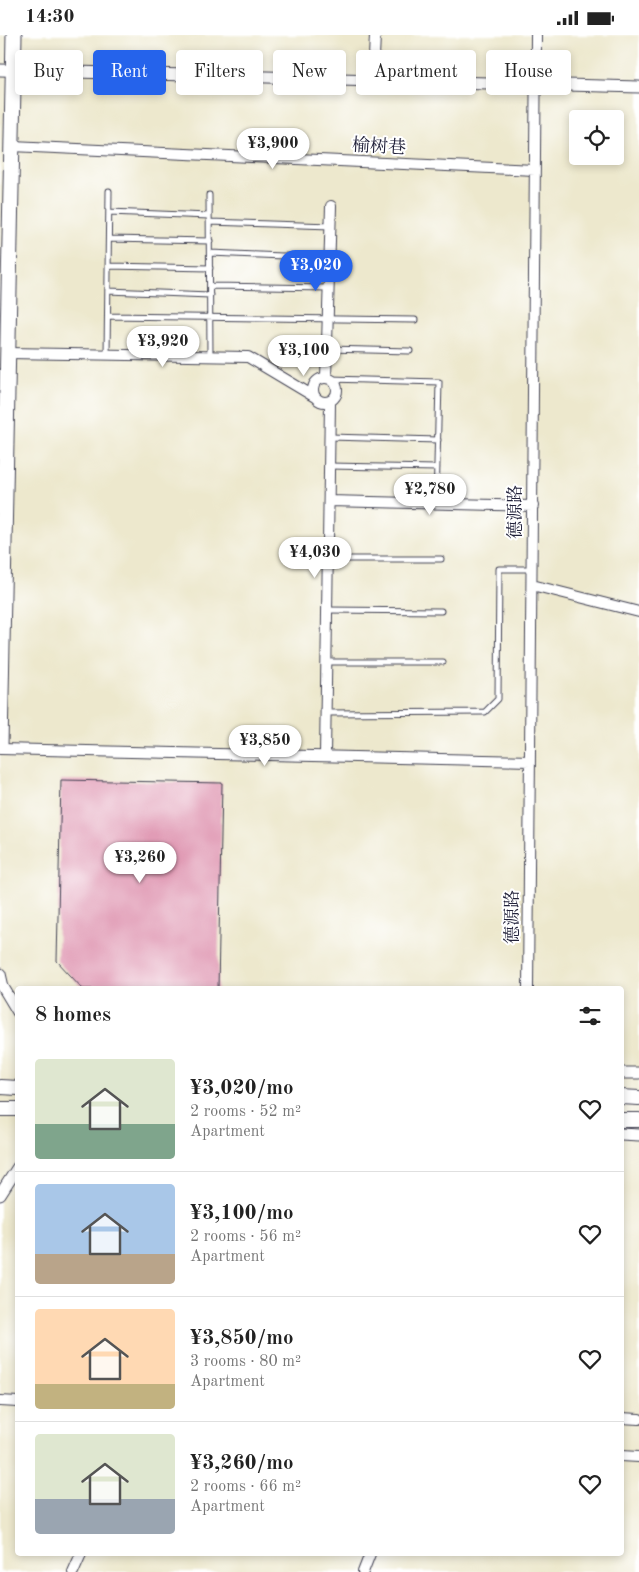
<!DOCTYPE html>
<meta charset="utf-8">
<style>
:root{--surface:#fff;--page:#f6f6f6;--text:#222;--muted:#767676;--line:#e0e0e0;--accent:#2563eb}
body{margin:0;font-family:"Old Standard TT","Noto Serif SC",serif;background:var(--page);color:var(--text);height:100vh;display:flex;flex-direction:column;font-size:19px;white-space:nowrap}
*{box-sizing:border-box;margin:0}
p{font-size:16px;color:var(--muted)}
.icon{flex:none;width:28px;height:28px;fill:none;stroke:currentColor;stroke-width:2;stroke-linecap:round;stroke-linejoin:round}
.map{position:relative;flex:1;overflow:hidden}
.side{position:absolute;left:15px;top:951px;width:609px;height:570px;display:flex;flex-direction:column;background:var(--surface);border-radius:5px;box-shadow:0 2px 8px #0003}
.side>*{flex:none}
.hud{position:absolute;left:15px;top:15px;width:610px;height:45px;display:flex;gap:10px}
.fabs{position:absolute;left:569px;top:75px;display:grid;gap:10px}
.fabs a{display:grid;place-items:center;width:55px;height:55px;border-radius:5px;background:var(--surface);box-shadow:0 2px 8px #0003;font-size:25px}
.price{position:absolute;translate:-50% -42px;padding:0 11px;border-radius:18px;background:#fff;color:#222;font-size:16px;line-height:32px;filter:drop-shadow(0 1px 2px #0008)}
.price::after{content:'';position:absolute;left:50%;top:30px;width:15px;height:11px;margin-left:-8px;background:inherit;clip-path:polygon(0 0,100% 0,50% 100%)}
.price.selected{background:var(--accent);color:#fff}
ul{padding:0;list-style:none}
li{display:flex;align-items:center;gap:15px;height:125px;padding:0 20px}
li+li{border-top:1px solid var(--line)}
li span{display:grid;place-items:center;flex:none;width:140px;height:100px;border-radius:5px;color:#555}
li>.icon{margin-inline-start:auto}
span .icon{width:60px;height:60px;fill:#fffc;stroke-width:1}
li b{font-size:21px}
h2{display:flex;justify-content:space-between;align-items:center;height:60px;padding:0 20px;font-size:21px}
.chip{padding:0 18px;border-radius:5px;background:var(--surface);box-shadow:0 2px 8px #0003;font-size:18px;line-height:45px}
.chip.selected{background:var(--accent);color:#fff}
.status{display:flex;justify-content:space-between;align-items:center;height:35px;padding:0 25px;background:var(--surface);direction:ltr}
.status svg{height:14px;fill:currentColor}
.map>svg:first-child{display:block}
.building{fill:#e19cb6}
.lines{fill:none;stroke-linecap:round;stroke-linejoin:round}
.service-casing{stroke:#404051;stroke-width:7}
.minor-casing{stroke:#404051;stroke-width:12}
.tertiary-casing{stroke:#404051;stroke-width:13}
.secondary-casing{stroke:#404051;stroke-width:16}
.primary-casing{stroke:#404051;stroke-width:17}
.service{stroke:#fff;stroke-width:5}
.minor{stroke:#fff;stroke-width:10}
.tertiary{stroke:#fff;stroke-width:11}
.secondary{stroke:#fff;stroke-width:14}
.primary{stroke:#fff;stroke-width:15}
.labels{text-anchor:middle;dominant-baseline:central;stroke-width:4;stroke-linejoin:round;paint-order:stroke}
.street-label{font-size:18px;fill:#22223b;stroke:#fff}
</style>
<div class="status"><b>14:30</b><svg viewBox="0 0 49 12"><path d="M0 12V9h3v3zM5 12V6h3v6zM10 12V3h3v9zM15 12V0h3v12zM26 1h20v11H26zM47 4h2v5h-2z"/></svg></div>
<div class="map">
<svg width="639" height="1537" viewBox="0 0 639 1537">
<rect width="100%" height="100%" fill="#fff"/>
<filter id="ink" filterUnits="userSpaceOnUse"><feTurbulence type="fractalNoise" baseFrequency=".02" numOctaves="2"/><feDisplacementMap in="SourceGraphic" scale="10" xChannelSelector="R" yChannelSelector="G"/><feConvolveMatrix kernelMatrix="1 2 1 2 8 2 1 2 1" color-interpolation-filters="sRGB"/></filter>
<filter id="wash" filterUnits="userSpaceOnUse"><feTurbulence type="fractalNoise" baseFrequency=".0096" numOctaves="4" result="noise"/><feDisplacementMap in="SourceGraphic" scale="20" xChannelSelector="R" yChannelSelector="G"/><feGaussianBlur stdDeviation="1.12" result="paint"/><feColorMatrix in="noise" values="0 0 0 0 0 0 0 0 0 0 0 0 0 0 0 0 0 1.4 0 .05"/><feComposite in="paint" operator="in"/></filter>
<g filter="url(#wash)">
<rect width="100%" height="100%" fill="#ede8cd"/>
<g id="blocks">
<!-- building -->
<path class="building" d="M61,745L222,748L218,954H83L57,926Z"/>
</g>
</g>
<g filter="url(#ink)">
<use href="#blocks" fill-opacity="0" stroke="#404051" stroke-width="1"/>
<g class="lines">
<!-- service casing -->
<g class="service-casing">
<path id="service" d="M209,160L210,321
M109,177L209,181
M210,187L331,191
M109,204L210,206
M210,218L329,223
M108,231L210,233
M210,251L329,253
M108,256L210,260
M108,281L415,285
M327,314L410,316
M107,320L109,156
M330,344L439,347L436,469
M330,402L438,405
M329,431L437,433
M328,524H441
M327,575L441,576
M326,627H443
M326,678L485,677L498,664L499,534H532"/>
</g>
<!-- minor casing -->
<g class="minor-casing">
<path id="minor" d="M373,44L375,0
M12,111L535,135
M8,318L248,322L315,362
M313 355a12 12 0 1 1 24 0a12 12 0 1 1-24 0Z
M326,343L331,171
M329,466L533,471
M532,550L639,577
M0,714L530,726
M325,721L330,367
M528,954L536,0
M0,1366L18,1367
M621,1383L639,1384
M621,1421L639,1422
M73,1537L81,1519
M363,1537L370,1519"/>
</g>
<!-- tertiary casing -->
<g class="tertiary-casing">
<path id="tertiary" d="M0,35L639,52
M0,939L3,952L18,977
M621,1038H639
M621,1099L639,1100
M0,1160L18,1132"/>
</g>
<!-- secondary casing -->
<g class="secondary-casing">
<path id="secondary" d="M0,1052L18,1053
M621,1062L639,1063
M0,1074H18
M621,1085H639"/>
</g>
<!-- primary casing -->
<g class="primary-casing">
<path id="primary" d="M0,711L14,0"/>
</g>
<!-- service -->
<use href="#service" class="service"/>
<!-- minor -->
<use href="#minor" class="minor"/>
<!-- tertiary -->
<use href="#tertiary" class="tertiary"/>
<!-- secondary -->
<use href="#secondary" class="secondary"/>
<!-- primary -->
<use href="#primary" class="primary"/>
</g>
</g>
<g class="labels">
<!-- street labels -->
<g class="street-label">
<text transform="translate(379 112) rotate(3)">榆树巷</text>
<text transform="translate(516 477) rotate(-90)">德源路</text>
<text transform="translate(513 882) rotate(-90)">德源路</text>
</g>
</g>
</svg>
<div class="fabs">
<a><svg class="icon" aria-label="locate" viewBox="0 0 24 24"><circle cx="12" cy="12" r="6"/><path d="M12 2v4M12 18v4M2 12h4M18 12h4"/></svg></a>
</div>
<b class="price" style="left:273px;top:135px">¥3,900</b>
<b class="price selected" style="left:316px;top:257px">¥3,020</b>
<b class="price" style="left:163px;top:333px">¥3,920</b>
<b class="price" style="left:304px;top:342px">¥3,100</b>
<b class="price" style="left:430px;top:481px">¥2,780</b>
<b class="price" style="left:315px;top:544px">¥4,030</b>
<b class="price" style="left:265px;top:732px">¥3,850</b>
<b class="price" style="left:140px;top:849px">¥3,260</b>
<div class="hud">
<a class="chip">Buy</a>
<a class="chip selected">Rent</a>
<a class="chip">Filters</a>
<a class="chip">New</a>
<a class="chip">Apartment</a>
<a class="chip">House</a>
</div>
<section class="side">
<h2>8 homes<svg class="icon" aria-label="filters" viewBox="0 0 24 24"><path d="M4 7h16M4 17h16"/><circle cx="9" cy="7" r="2"/><circle cx="15" cy="17" r="2"/></svg></h2>
<ul>
<li><span style="background:linear-gradient(#dfe7d0 65%,#7fa58c 0)"><svg class="icon" aria-label="home" viewBox="0 0 24 24"><path d="M3 11l9-7 9 7M6 9v11h12V9"/></svg></span><div><b>¥3,020/mo</b><p>2 rooms · 52 m²</p><p>Apartment</p></div><svg class="icon" aria-label="heart" viewBox="0 0 24 24"><path d="M12 20l-8-8c-3-5 5-10 8-4 3-6 11-1 8 4z"/></svg></li>
<li><span style="background:linear-gradient(#a9c7e8 70%,#b9a48a 0)"><svg class="icon" aria-label="home" viewBox="0 0 24 24"><path d="M3 11l9-7 9 7M6 9v11h12V9"/></svg></span><div><b>¥3,100/mo</b><p>2 rooms · 56 m²</p><p>Apartment</p></div><svg class="icon" aria-label="heart" viewBox="0 0 24 24"><path d="M12 20l-8-8c-3-5 5-10 8-4 3-6 11-1 8 4z"/></svg></li>
<li><span style="background:linear-gradient(#ffd9b3 75%,#c2b280 0)"><svg class="icon" aria-label="home" viewBox="0 0 24 24"><path d="M3 11l9-7 9 7M6 9v11h12V9"/></svg></span><div><b>¥3,850/mo</b><p>3 rooms · 80 m²</p><p>Apartment</p></div><svg class="icon" aria-label="heart" viewBox="0 0 24 24"><path d="M12 20l-8-8c-3-5 5-10 8-4 3-6 11-1 8 4z"/></svg></li>
<li><span style="background:linear-gradient(#dfe7d0 65%,#9aa5b1 0)"><svg class="icon" aria-label="home" viewBox="0 0 24 24"><path d="M3 11l9-7 9 7M6 9v11h12V9"/></svg></span><div><b>¥3,260/mo</b><p>2 rooms · 66 m²</p><p>Apartment</p></div><svg class="icon" aria-label="heart" viewBox="0 0 24 24"><path d="M12 20l-8-8c-3-5 5-10 8-4 3-6 11-1 8 4z"/></svg></li>
</ul>
</section>
</div>
